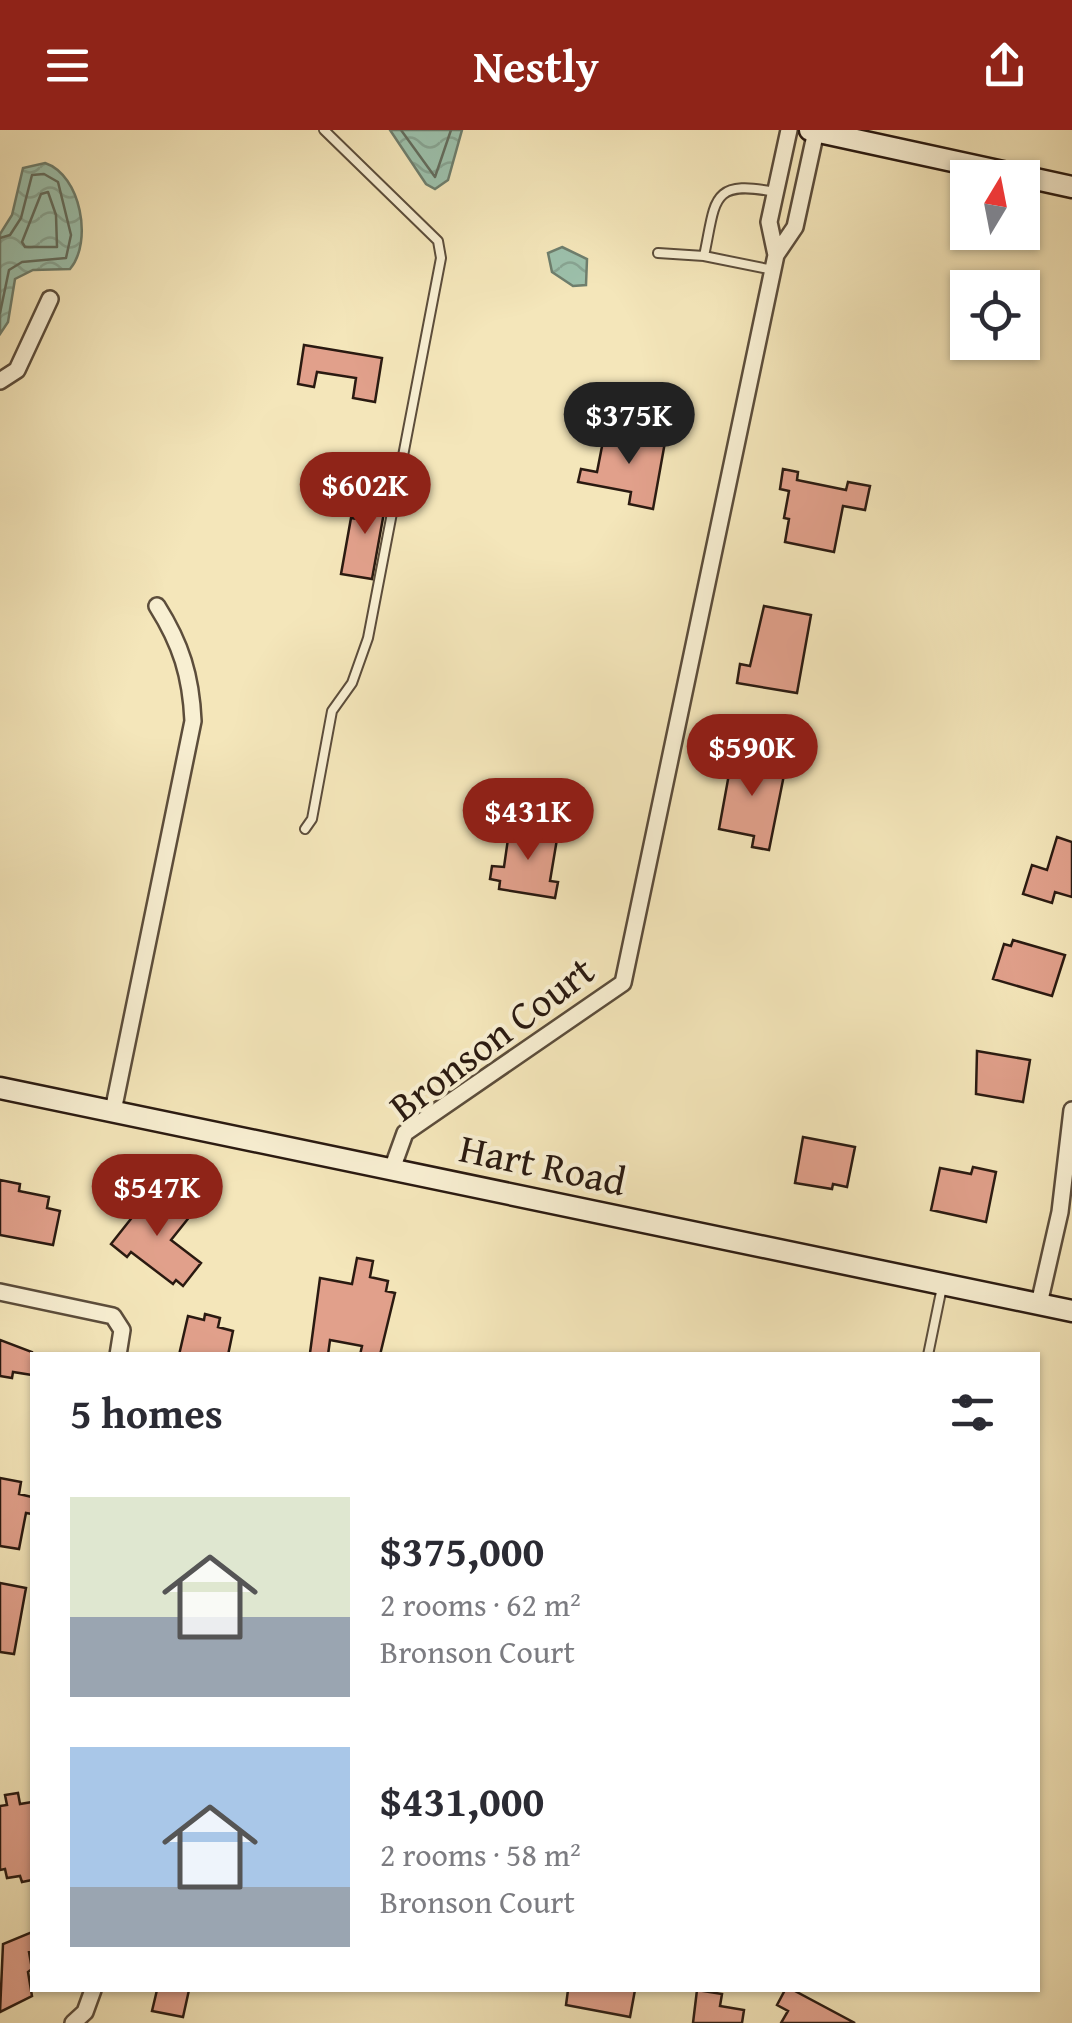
<!DOCTYPE html>
<meta charset="utf-8">
<style>
:root{--surface:#fff;--page:#f7f7f7;--text:#2b2b33;--muted:#7c7c81;--accent:#8f2418}
body{margin:0;font-family:"Gentium Book Plus",serif;background:var(--page);color:var(--text);height:100vh;display:flex;flex-direction:column;font-size:38px;white-space:nowrap}
*{box-sizing:border-box;margin:0}
p{font-size:32px;color:var(--muted)}
.icon{flex:none;width:55px;height:55px;fill:none;stroke:currentColor;stroke-width:2;stroke-linecap:round;stroke-linejoin:round}
.map{position:relative;flex:1;overflow:hidden}
.panel{position:absolute;left:30px;top:1222px;width:1010px;height:640px;display:flex;flex-direction:column;background:var(--surface);border-radius:0px;box-shadow:0 2px 8px #0004}
.panel>*{flex:none}
.needle{width:65px;rotate:10deg}
.tools{position:absolute;left:950px;top:30px;display:grid;gap:20px}
.tools a{display:grid;place-items:center;width:90px;height:90px;border-radius:0px;background:var(--surface);box-shadow:0 2px 8px #0004;font-size:50px}
.price{position:absolute;translate:-50% -85px;padding:0 22px;border-radius:35px;background:var(--accent);color:#fff;font-size:32px;line-height:65px;filter:drop-shadow(0 2px 5px #0008)}
.price::after{content:'';position:absolute;left:50%;top:60px;width:30px;height:22px;margin-left:-15px;background:inherit;clip-path:polygon(0 0,100% 0,50% 100%)}
.price.current{background:#222;color:#fff}
ul{padding:0;list-style:none}
li{display:flex;align-items:center;gap:30px;height:250px;padding:0 40px}
li span{display:grid;place-items:center;flex:none;width:280px;height:200px;border-radius:0px;color:#555}
li>.icon{margin-inline-start:auto}
span .icon{width:120px;height:120px;fill:#fffc;stroke-width:1}
li b{font-size:42px}
h2{display:flex;justify-content:space-between;align-items:center;height:120px;padding:0 40px;font-size:42px}
header{display:flex;justify-content:space-between;align-items:center;height:130px;padding:0 40px;background:var(--accent);color:#fff;font-size:45px;font-weight:600}
.map>svg:first-child{display:block}
.water{fill:url(#water-waves);stroke:#6e7e6d;stroke-width:2.5}
.lines{fill:none;stroke-linecap:round;stroke-linejoin:round}
.shore{stroke:#636d5e;stroke-width:2.5}
.building{fill:#e1a08b;stroke:#2a1a11;stroke-width:2.5}
.lane-casing{stroke:#5c4d3b;stroke-width:12}
.street-casing{stroke:#5c4d3b;stroke-width:20}
.secondary-casing{stroke:#2a1a11;stroke-width:25}
.lane{stroke:#f8efd2;stroke-width:8}
.street{stroke:#f8efd2;stroke-width:15}
.secondary{stroke:#f8efd2;stroke-width:20}
.labels{text-anchor:middle;dominant-baseline:central;stroke-width:8;stroke-linejoin:round;paint-order:stroke}
.street-label{font-size:40px;fill:#2a1a11;stroke:#f8efd2}
</style>
<header><svg class="icon" aria-label="menu" viewBox="0 0 24 24"><path d="M4 6h16M4 12h16M4 18h16"/></svg>Nestly<svg class="icon" aria-label="share" viewBox="0 0 24 24"><path d="M12 15V3M7 8l5-5 5 5M5 13v7h14v-7"/></svg></header>
<div class="map">
<svg width="1072" height="1893" viewBox="0 0 1072 1893">
<defs>
<pattern id="water-waves" width="16" height="10" patternUnits="userSpaceOnUse" patternTransform="scale(2.5)"><rect width="16" height="10" fill="#9cc0ab"/><path d="M0 5q4-4 8 0t8 0" fill="none" stroke="#87a492"/></pattern>
</defs>
<rect width="100%" height="100%" fill="#f4e6ba"/>
<filter id="stains"><feTurbulence type="fractalNoise" baseFrequency=".002" numOctaves="4"/><feColorMatrix values="0 0 0 0 .2 0 0 0 0 .09 0 0 0 0 .02 0 0 0 .5 -.17"/></filter>
<radialGradient id="worn" r=".72"><stop offset=".6" stop-color="#630" stop-opacity="0"/><stop offset="1" stop-color="#630" stop-opacity=".3"/></radialGradient>
<!-- water -->
<path class="water" d="M390,0H462L448,50L435,59L426,54Z
M45,33C81,45 93,112 70,139L33,140L15,149L8,192L0,204V104L12,85L23,38Z
M562,117L587,129L586,155L573,156L552,142L548,123Z"/>
<g class="lines">
<!-- shore -->
<path class="shore" d="M401,0L435,47L451,0
M48,62L56,85L57,117H25L22,112L41,64Z
M0,108L10,105L21,88L32,45L44,44L58,52L71,105L66,128L22,132L9,140L0,183"/>
</g>
<!-- building -->
<path class="building" d="M304,215L382,228L375,272L353,268L356,248L317,242L314,257L298,254Z
M605,301L665,312L653,379L629,374L631,362L578,352L581,339L597,342Z
M783,339L798,342L797,350L846,360L848,352L870,356L865,380L843,376L834,422L785,412L789,389L784,388L789,361L780,359Z
M370,357L388,360L372,449L341,444L351,388L364,390Z
M764,476L811,485L797,563L737,553L740,534L750,536Z
M733,622L768,629L766,641L784,645L769,720L752,717L754,706L719,699Z
M510,695L558,703L550,751L558,752L555,768L499,759L500,751L490,749L492,736L504,737Z
M1057,707L1072,712V767L1055,762L1052,773L1023,764L1032,735L1047,740Z
M1013,810L1065,825L1052,866L993,849L1004,814L1011,816Z
M977,921L1030,930L1023,972L976,964Z
M803,1007L855,1017L847,1057L833,1054L832,1059L795,1053Z
M973,1037L996,1042L986,1092L931,1080L940,1038L971,1044Z
M0,1050L20,1054L19,1061L49,1067L47,1078L60,1081L53,1115L0,1105Z
M138,1063L156,1078L166,1065L191,1085L171,1110L201,1133L183,1156L176,1150L173,1154L131,1122L127,1127L111,1114L134,1085L126,1079Z
M357,1128L373,1131L370,1147L388,1151L386,1161L395,1163L380,1225H360L362,1216L330,1210L328,1225L310,1223L320,1148L352,1154Z
M205,1184L220,1188L218,1197L233,1201L228,1225H179L188,1186L204,1190Z
M0,1210L32,1222V1245L13,1242L12,1248L0,1246Z
M0,1348L21,1352L19,1364L32,1367V1384L26,1383L19,1419L0,1416Z
M0,1453L26,1458L14,1524L0,1522Z
M18,1663L20,1674L32,1672V1750L22,1752L20,1746L7,1748L5,1739L0,1740V1676L7,1675L5,1665Z
M32,1802V1821L29,1822L32,1839L28,1842L32,1866L0,1882L3,1814Z
M157,1860H189L183,1887L152,1881Z
M568,1860H635L630,1887L566,1875Z
M697,1860L722,1864L720,1876L744,1880L742,1893H693Z
M785,1860H793L855,1893H781L788,1881L777,1875Z"/>
<g class="lines">
<!-- lane casing -->
<g class="lane-casing">
<path id="lane" d="M658,123L704,126
M773,140L704,126C716,70 710,49 775,62
M305,699L312,689L332,581L352,553L368,508L441,128L438,111L324,0
M928,1225L942,1157"/>
</g>
<!-- street casing -->
<g class="street-casing">
<path id="street" d="M776,125L769,92L789,0
M0,251L17,240L50,169
M113,981L193,591C191,546 181,514 157,476
M392,1039L405,1003L623,853L776,125L795,97L816,1
M0,1162L113,1186L122,1200L118,1225
M1039,1174L1060,1082L1072,980
M73,1893L85,1882L93,1860"/>
</g>
<!-- secondary casing -->
<g class="secondary-casing">
<path id="secondary" d="M810,0L1072,57
M0,958L1072,1181"/>
</g>
<!-- lane -->
<use href="#lane" class="lane"/>
<!-- street -->
<use href="#street" class="street"/>
<!-- secondary -->
<use href="#secondary" class="secondary"/>
</g>
<g class="labels">
<!-- street labels -->
<g class="street-label">
<text transform="translate(491 908) rotate(-37)">Bronson Court</text>
<text transform="translate(543 1034) rotate(12)">Hart Road</text>
</g>
</g>
<rect width="100%" height="100%" filter="url(#stains)"/>
<rect width="100%" height="100%" fill="url(#worn)"/>
</svg>
<div class="tools">
<a><svg class="needle" viewBox="-14 -14 28 28"><path d="M0-13l5 13h-10z" fill="#e53935"/><path d="M0 13l5-13h-10z" fill="#7c7c81"/></svg></a>
<a><svg class="icon" aria-label="locate" viewBox="0 0 24 24"><circle cx="12" cy="12" r="6"/><path d="M12 2v4M12 18v4M2 12h4M18 12h4"/></svg></a>
</div>
<b class="price current" style="left:629px;top:337px">$375K</b>
<b class="price" style="left:365px;top:407px">$602K</b>
<b class="price" style="left:752px;top:669px">$590K</b>
<b class="price" style="left:528px;top:733px">$431K</b>
<b class="price" style="left:157px;top:1109px">$547K</b>
<section class="panel">
<h2>5 homes<svg class="icon" aria-label="filters" viewBox="0 0 24 24"><path d="M4 7h16M4 17h16"/><circle cx="9" cy="7" r="2"/><circle cx="15" cy="17" r="2"/></svg></h2>
<ul>
<li><span style="background:linear-gradient(#dfe7d0 60%,#9aa5b1 0)"><svg class="icon" aria-label="home" viewBox="0 0 24 24"><path d="M3 11l9-7 9 7M6 9v11h12V9"/></svg></span><div><b>$375,000</b><p>2 rooms · 62 m²</p><p>Bronson Court</p></div></li>
<li><span style="background:linear-gradient(#a9c7e8 70%,#9aa5b1 0)"><svg class="icon" aria-label="home" viewBox="0 0 24 24"><path d="M3 11l9-7 9 7M6 9v11h12V9"/></svg></span><div><b>$431,000</b><p>2 rooms · 58 m²</p><p>Bronson Court</p></div></li>
</ul>
</section>
</div>
